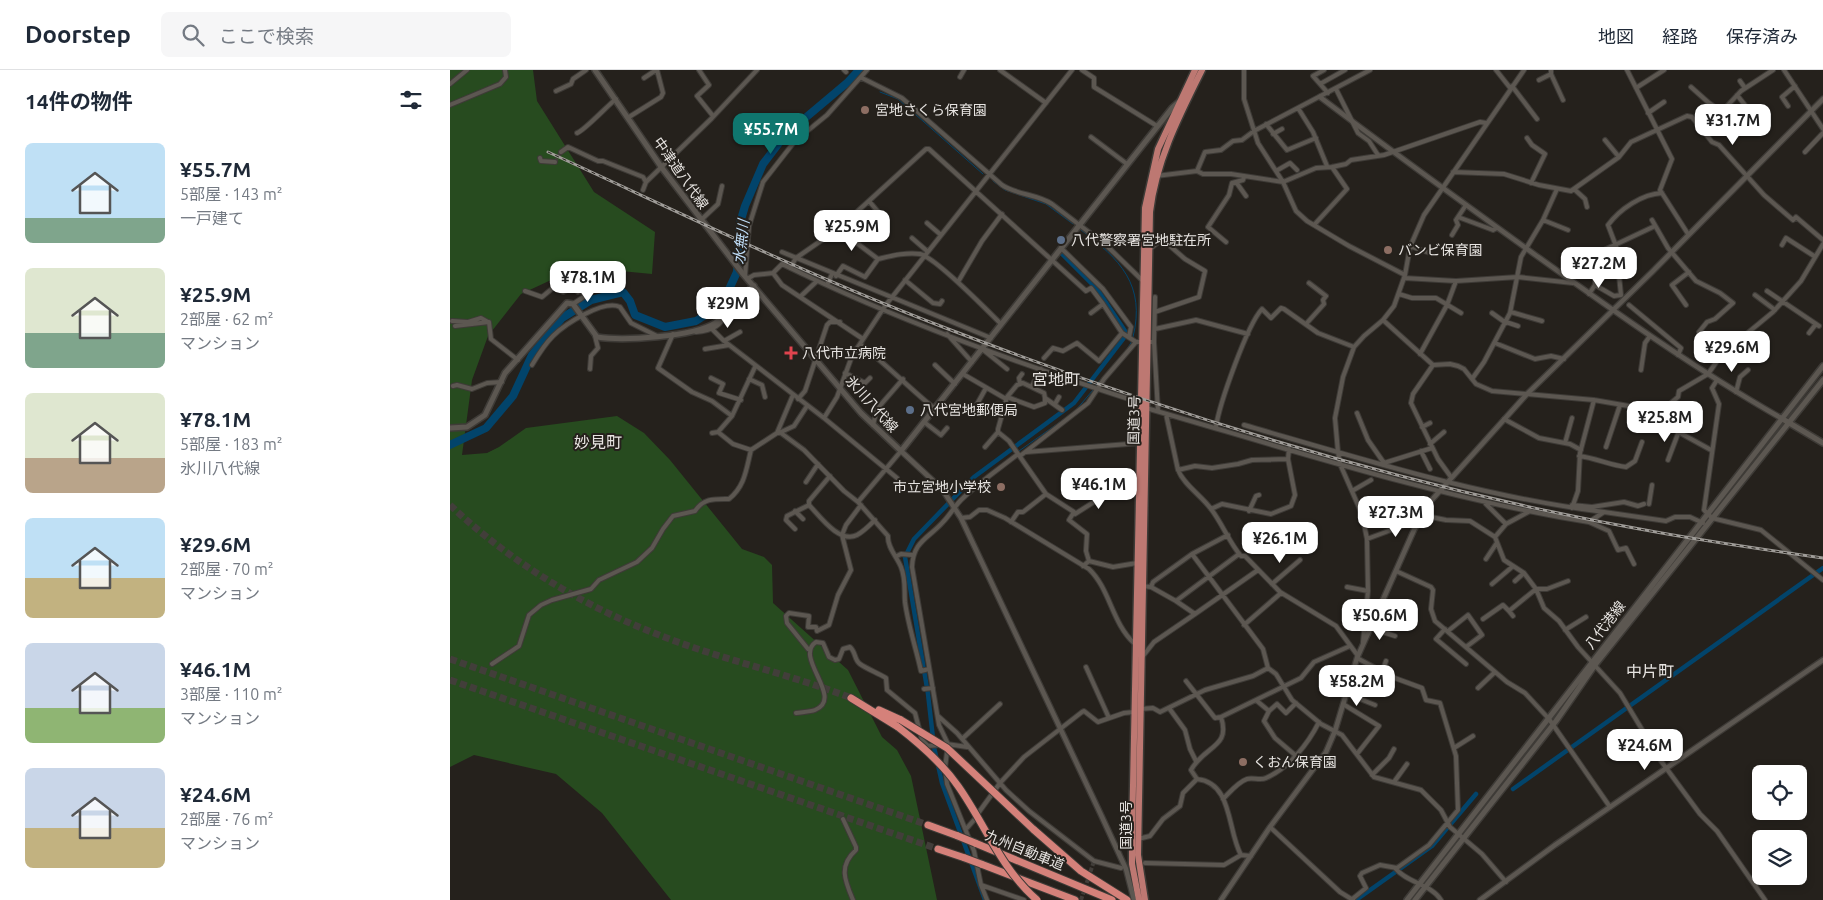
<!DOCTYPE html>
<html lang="ja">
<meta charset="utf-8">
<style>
:root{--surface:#fff;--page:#f6f6f7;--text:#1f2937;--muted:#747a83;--line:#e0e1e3;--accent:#0f766e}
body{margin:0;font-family:Ubuntu,"Noto Sans JP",sans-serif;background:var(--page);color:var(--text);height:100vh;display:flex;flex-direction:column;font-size:19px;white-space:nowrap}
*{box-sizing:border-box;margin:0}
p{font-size:16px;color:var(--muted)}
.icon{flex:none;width:28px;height:28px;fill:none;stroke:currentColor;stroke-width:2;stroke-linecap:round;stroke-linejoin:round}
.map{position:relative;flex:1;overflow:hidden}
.panel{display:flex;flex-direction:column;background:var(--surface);width:450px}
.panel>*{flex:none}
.fabs{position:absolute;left:1302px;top:695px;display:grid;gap:10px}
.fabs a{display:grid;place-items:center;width:55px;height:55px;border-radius:8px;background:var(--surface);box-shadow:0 2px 8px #0003;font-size:25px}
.price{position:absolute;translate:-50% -42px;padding:0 11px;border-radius:10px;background:#fff;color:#222;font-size:16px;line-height:32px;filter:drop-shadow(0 1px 2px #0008)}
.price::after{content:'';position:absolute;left:50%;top:30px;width:15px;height:11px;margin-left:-8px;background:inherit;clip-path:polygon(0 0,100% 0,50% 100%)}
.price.selected{background:var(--accent);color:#fff}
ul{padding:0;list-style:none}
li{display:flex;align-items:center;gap:15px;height:125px;padding:0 25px}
li span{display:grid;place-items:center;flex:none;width:140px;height:100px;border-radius:8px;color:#555}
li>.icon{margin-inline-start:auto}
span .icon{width:60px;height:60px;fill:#fffc;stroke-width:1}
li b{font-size:21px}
h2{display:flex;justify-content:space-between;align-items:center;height:60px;padding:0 25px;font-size:21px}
header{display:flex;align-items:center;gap:30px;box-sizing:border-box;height:70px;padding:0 25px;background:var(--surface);border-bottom:1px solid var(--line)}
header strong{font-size:24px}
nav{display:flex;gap:28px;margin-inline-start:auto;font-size:18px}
.search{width:350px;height:45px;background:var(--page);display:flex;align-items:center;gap:12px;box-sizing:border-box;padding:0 18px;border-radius:8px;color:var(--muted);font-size:19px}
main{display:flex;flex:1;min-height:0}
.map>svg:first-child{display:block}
.green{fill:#274b1f}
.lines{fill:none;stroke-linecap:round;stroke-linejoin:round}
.stream{stroke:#02446b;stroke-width:1}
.canal{stroke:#02446b;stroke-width:4.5}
.river{stroke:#02446b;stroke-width:8}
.minor-tunnel{stroke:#423e3a;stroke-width:4;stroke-dasharray:4 2;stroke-linecap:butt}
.motorway-tunnel{stroke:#423e3a;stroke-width:7;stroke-dasharray:7 3.5;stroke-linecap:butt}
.minor-casing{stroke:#3e3b37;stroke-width:6}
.tertiary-casing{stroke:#3e3b37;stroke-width:7}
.secondary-casing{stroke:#3e3b37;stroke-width:8}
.trunk-casing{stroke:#3e3b37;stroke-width:9}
.motorway-casing{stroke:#3e3b37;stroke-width:9}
.minor{stroke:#5c5751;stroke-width:4}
.tertiary{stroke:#5c5751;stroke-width:4.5}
.secondary{stroke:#5c5751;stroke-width:5}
.trunk{stroke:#bd7872;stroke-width:6}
.motorway{stroke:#d5817a;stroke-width:7}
.rail-casing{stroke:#9f9c98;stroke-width:3}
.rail{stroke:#25211c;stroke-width:1;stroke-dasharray:4;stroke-linecap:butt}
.motorway-bridge-casing{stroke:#3e3b37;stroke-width:9;stroke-linecap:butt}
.motorway-bridge{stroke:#d5817a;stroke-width:7}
.education-dot{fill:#8d6e63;stroke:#25211c;stroke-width:2}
.service-dot{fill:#5c6f8a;stroke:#25211c;stroke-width:2}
.health-dot{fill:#e0444e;stroke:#25211c;stroke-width:2}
.labels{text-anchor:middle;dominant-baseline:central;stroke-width:4;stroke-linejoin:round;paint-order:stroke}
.poi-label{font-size:14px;fill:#e7e4e1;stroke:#25211c;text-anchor:start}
.street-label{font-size:14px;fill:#e7e4e1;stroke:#25211c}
.water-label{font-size:15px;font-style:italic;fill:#bfddf7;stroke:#25211c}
.quarter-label{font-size:16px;fill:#e7e4e1;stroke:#25211c}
</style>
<header>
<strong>Doorstep</strong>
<div class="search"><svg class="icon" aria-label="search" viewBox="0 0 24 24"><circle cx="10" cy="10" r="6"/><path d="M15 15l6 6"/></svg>ここで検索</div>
<nav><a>地図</a><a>経路</a><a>保存済み</a></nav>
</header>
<main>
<section class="panel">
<h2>14件の物件<svg class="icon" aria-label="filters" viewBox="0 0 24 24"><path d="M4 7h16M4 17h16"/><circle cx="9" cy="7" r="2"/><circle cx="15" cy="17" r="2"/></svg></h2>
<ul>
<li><span style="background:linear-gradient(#bfe0f5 75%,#7fa58c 0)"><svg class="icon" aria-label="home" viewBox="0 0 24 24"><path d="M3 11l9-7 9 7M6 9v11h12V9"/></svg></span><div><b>¥55.7M</b><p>5部屋 · 143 m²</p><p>一戸建て</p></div></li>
<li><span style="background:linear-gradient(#dfe7d0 65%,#7fa58c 0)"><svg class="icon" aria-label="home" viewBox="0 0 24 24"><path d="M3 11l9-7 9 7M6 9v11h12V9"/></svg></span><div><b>¥25.9M</b><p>2部屋 · 62 m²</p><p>マンション</p></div></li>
<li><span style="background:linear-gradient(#dfe7d0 65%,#b9a48a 0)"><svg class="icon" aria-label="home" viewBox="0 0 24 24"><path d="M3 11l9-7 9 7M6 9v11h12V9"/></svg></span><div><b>¥78.1M</b><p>5部屋 · 183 m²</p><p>氷川八代線</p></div></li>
<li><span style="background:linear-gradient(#bfe0f5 60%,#c2b280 0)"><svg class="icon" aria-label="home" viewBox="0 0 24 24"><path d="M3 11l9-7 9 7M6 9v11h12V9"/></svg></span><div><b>¥29.6M</b><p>2部屋 · 70 m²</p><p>マンション</p></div></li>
<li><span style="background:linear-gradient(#c9d6e8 65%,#8fb573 0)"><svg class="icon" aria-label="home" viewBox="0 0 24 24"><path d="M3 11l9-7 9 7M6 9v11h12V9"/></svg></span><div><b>¥46.1M</b><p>3部屋 · 110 m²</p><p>マンション</p></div></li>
<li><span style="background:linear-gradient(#c9d6e8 60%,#c2b280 0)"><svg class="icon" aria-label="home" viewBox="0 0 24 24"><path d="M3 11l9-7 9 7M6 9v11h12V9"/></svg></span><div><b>¥24.6M</b><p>2部屋 · 76 m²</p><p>マンション</p></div></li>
</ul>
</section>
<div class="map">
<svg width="1373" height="830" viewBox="0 0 1373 830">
<rect width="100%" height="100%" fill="#25211c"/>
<!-- green -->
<path class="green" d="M0,0H83L87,31L144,122L205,162L202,204L129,197L71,224L38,266L22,310L12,385L37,383L49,377L76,358L167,346L194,363L220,390L292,479L314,487L322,495L323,533L398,600L432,667L447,680L461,706L487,830H221L152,743L106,704L24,685L0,697Z"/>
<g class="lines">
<!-- stream -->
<path class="stream" d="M407,3L409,5
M430,22L448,29L533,104
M543,111L555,120L596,134L623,154
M631,160C670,189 696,215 683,267
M676,281L682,271
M645,316L674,284
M626,340L643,320
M569,381L617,347"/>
<!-- canal -->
<path class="canal" d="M1063,719L1373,498
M535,830L492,713L484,677L478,624L455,487L464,469L524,407L624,333L677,264L647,219L611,183
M906,830L982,776L1026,724"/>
<!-- river -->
<path class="river" d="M0,375L36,358L63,326L82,285L112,248L141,230L173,222L180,231L185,245L215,257L246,251L268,237L275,228L287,202L290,153L295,136L313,94L335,65L398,12L409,0"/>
<!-- minor-tunnel -->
<path class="minor-tunnel" d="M105,92L111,82
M673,797L695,793
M631,830L644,791"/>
<!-- motorway-tunnel -->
<path class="motorway-tunnel" d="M0,435C58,490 129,534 204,563C268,589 337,603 401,628
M0,589L478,755
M0,610L488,779"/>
<!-- minor casing -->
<g class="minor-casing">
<path id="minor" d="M249,0L259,15L247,26L263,46
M394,0L396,2
M550,0L596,33
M632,0L644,8V17L707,56
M794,0V29L808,73L833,112L846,141L857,151L899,176L955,205
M874,0L863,6L878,23
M1046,0L1061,19
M1101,0V4L1113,30
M1177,0L1222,89L1210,120L1238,164
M1334,0L1373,59
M510,7L514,0
M194,8L206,0
M412,8L452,28L552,115C567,125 587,124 602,134L657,176L692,210
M1089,10L1101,4
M1290,11L1295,18
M0,14L17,0
M870,14L895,0
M1062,16L1087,49
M1241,17L1259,33L1272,42
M1186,18L1214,0
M886,19L908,63L919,71L928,85
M106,21L121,14L123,9L136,0
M1287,25L1313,58
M0,35L50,14L56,7L55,0
M1338,36L1332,27L1345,16
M848,38L863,62L877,96
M1198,43L1214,32
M179,47L211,27L213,23L207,0
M816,54L837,80L866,68
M1253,62L1291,21L1323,0
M127,63C134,61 157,36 166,29
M823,64L832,59
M641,67L677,94
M1077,68L1082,75L1095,84L1081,113
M1155,70L1169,87
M111,82L118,77L148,91H153L193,107L196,112
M1355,82L1373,63
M90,88L91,91L105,92
M747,101L755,82L771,80L783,71L792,70L804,61L920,0
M826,101L840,93L847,100
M1003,102L1054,104L1089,115L1121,121L1169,87L1181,72L1237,46L1242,47L1262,72L1269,75L1314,125L1343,150L1346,147L1373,170
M706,106L747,101L753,104H781L833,112L866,98L882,97L896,94L901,90L934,85L1030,52L1036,53
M786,112L796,126
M1124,119L1135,129L1137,137
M193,120L196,112L262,48L307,0
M419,131L429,143
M408,142L419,153
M1008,147L1043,160L1047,158
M251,150L268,134L272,116
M1093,150L1118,160
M1202,150L1218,178L1246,211L1270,223L1283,233L1265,249L1257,252L1249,262
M477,153L491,165
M864,155L897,119L882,97
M388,159L428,189
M1002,165L1008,155L1006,150L1016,135
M462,168L477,181
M776,172L758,157L779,125L782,113L793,110L794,107
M1332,175L1336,168L1364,186
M960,176L980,183
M611,178L653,219L681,257L679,267
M700,179L712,169L735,189L755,201L749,227L705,242
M332,182L541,268
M340,198L346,188L388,159L476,79H479L636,221L641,218L653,234
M323,203L332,215L413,269
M295,206L299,156L313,112L345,71L377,45L417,0
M386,206L393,196L415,207L428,189C441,186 456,182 470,184C485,187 538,241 551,254
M954,208L1006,211L1068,207L1123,213
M297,209L304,205L323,203L332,194C446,250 570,294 691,333
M455,210L483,233L490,234L492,231
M508,212L532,171L552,144
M377,215L382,204
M1145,215L1146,186L1152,181L1205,156
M75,221L92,227L104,217L113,222L124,216L128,222L131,220L135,226L123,234
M1317,221L1369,256
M949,224L962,228H986L1011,243
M1139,224L1145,215L1164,226L1171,225L1166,176L1158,155C1170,139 1192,124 1212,123
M1305,225L1325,240
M351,226L367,211
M1179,235L1231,278L1228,285
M1236,235L1222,215L1239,202
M1061,242L1092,251
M641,243L653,234L672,263
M1042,243L1056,253
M933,250L983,295L1000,294L1008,296L1014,299L1026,314L1042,321L1144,330L1196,339L1216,337L1228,327L1229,321L1258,304L1272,284L1323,242L1351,211L1373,174
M2,251L18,252L31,248L38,252
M1056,252L1068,256
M856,254L874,234L873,230L876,226L859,213
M5,256L39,252L41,269L68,290
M262,259L274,271L374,348L447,408
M705,259L746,250L798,264
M246,262C258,261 271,258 274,245
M1359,263L1366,254
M223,264L208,298L242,322L262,331L282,346L305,297
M497,264L522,292
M274,271L290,262
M704,272L705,227
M1045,273L1085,289L1101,286L1114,289
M410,274C436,294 459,318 485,339
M255,279L279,275
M532,279L557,299
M970,284L997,235L1006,211
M594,288L603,278L613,281L627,273L649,291L672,263L686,272
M82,295C88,285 95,274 103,266C115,254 154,229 170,237L181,253L209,267
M485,295L505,314
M983,295L963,324L961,333L988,389L1001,407
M140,299L141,286L148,278L145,266
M1191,300L1195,273L1200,266
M395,303L415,313L420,308
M513,304L556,329
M261,308L273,314L269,323L291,330
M299,309L312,315L315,327
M1022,309L1034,292L1060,243L1071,187L1093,150L1107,119
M1267,310L1262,318L1269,334L1254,440L1262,448L1311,460L1373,510
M570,314L569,308L572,304
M3,316L7,315L22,319L37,313L52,312
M582,316L591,299
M1286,322L1290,307L1298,300
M557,327L567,315L573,313L594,323L595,328
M348,329L355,321L377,255L380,252H390
M605,334L609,327
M526,336L536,318
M1216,337L1232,364L1261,380
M696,338C842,380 989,428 1139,452L1154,442L1216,451L1225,447H1240L1253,453
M907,343L918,370L934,393L982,378
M716,344L728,400L745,396L762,398L788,394L802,390L838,389L839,379
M374,348L387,327L402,286L435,236L622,0
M1054,349L1089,368L1120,374L1131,380
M474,352L491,365L497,358
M423,355L427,339L453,309
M794,355C912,389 1032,427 1154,442
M766,357C769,335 797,255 812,239L821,248L831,238L834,239L868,263L904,277
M972,357L980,353
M268,362L283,374L301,380L327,363L343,325
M262,363L268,362L282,346
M329,363L344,356L357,336
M331,363L354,380L394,421L408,432L438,466C437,477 447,487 451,497C456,509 454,520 455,532C458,555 466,578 471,601L479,599
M1115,373L1122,348
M980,374L994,362
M535,377L548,362
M1156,377L1170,335
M971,381L980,399
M576,382L691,373
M570,386L638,333L654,309L686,272H704L708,341
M1129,386C1146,388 1159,395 1176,397L1185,391L1192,372
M1218,390L1229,361
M728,400C734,415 752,426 761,439C772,453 780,474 791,486H795L830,522L886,556L908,586
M356,412L368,394
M902,421L921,410
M596,424L559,371L548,362V359L557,327L584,337L595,333V328L612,340
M1033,431L1056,454
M408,432L451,381
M1199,434L1202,415
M359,435V431L380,406
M1122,435L1142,437L1174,432L1188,436L1194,434
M1122,438L1128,421L1130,383L1144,330
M761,439L772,434L821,444L841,436L845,425L838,389
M345,441L353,449
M799,441L806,426L809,425
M1080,441L1056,454L1045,467L1054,490L1074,503L1086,519L1094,538L1109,551L1128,577L1170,623L1211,691L1250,744L1267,761L1315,830
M625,444L647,430L658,416L673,425
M971,445L996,450L1020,451L1045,467
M511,448L520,447L529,440H537L555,448L639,499C660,519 662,553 684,573
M561,452L568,442H573L596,424L624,442L619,450L637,464L636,481L639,491L633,496
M1139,452L1159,461L1168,480L1176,478L1184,494
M345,459L336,450L337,446L359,435C369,445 389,474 407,465C413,462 420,455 425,450
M917,469L968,450
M742,484L813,579L818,598
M447,486L451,484L462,485
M1036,489L1046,474
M639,491L663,497L687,493
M946,501L981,517L983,520L981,539L985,551L1057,612L1075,623L1099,649L1160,737
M1065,511L1074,503
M822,514L850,490
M1042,514L1062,497
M692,516L701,517L703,512L742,484L778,465
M701,517L726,531L789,484
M897,517L918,521
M726,531L745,544L808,500
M1063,546L1059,541L1086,519H1097L1118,511
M1033,549L1053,535L1059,541
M794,555L831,523
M920,558L945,566
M995,559L986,569L1016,594
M1115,560L1136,547
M998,561L1018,545L1032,565L1016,577
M913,572L918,521L917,469L912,444L890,394L888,382L885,348L893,307L904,277L914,266L933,250L944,236L955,205L960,177L974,145L1074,0
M358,579L337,553L336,546L339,543L359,546L358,557H366L367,561L379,555L388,525L401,500L392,465L396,455L411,435
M693,586L704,572L745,544
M42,594L69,576L79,545L91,535L102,530L141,519L149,510L187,492L202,478L213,459L223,446L245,441C254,428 264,429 279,429C295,416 296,400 301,380
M636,597L659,648
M932,602L936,591
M736,611L765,648L771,647L851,608L864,592L900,576
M1028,618L1045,602
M474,619L483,618
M895,623L925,635
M807,631L819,641L814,651L825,668L845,685
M893,634L929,656L907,684
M719,638L735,660L740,679L746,691
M690,639L703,638L710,642L755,620L803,606L818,598L826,604L842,630L871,654L892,665L924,707L971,720L991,740L1000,757L1032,784L1056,812
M819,641L827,634L836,643L846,633
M346,643C352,642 360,642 365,640C395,628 343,587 366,572L373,573L379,587L385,590L389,589L393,579L400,577C406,582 404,590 410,594C417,599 428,603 436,608L437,620L465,643L472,670L478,676L490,675
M488,646L507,663L556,720L579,741L644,791L671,798
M771,647C781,678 755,675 741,700L747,709C783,713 777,760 791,785
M512,669L550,634
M497,674L517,677
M1004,678L1023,666
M495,698L498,674L489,655L462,497C463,471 479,468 493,452C500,445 504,437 511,430C528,413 549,399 568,384
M496,705L497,714L524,781L531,815L537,830
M922,705L939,688L944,679
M944,712L957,694
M773,729C780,722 788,712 797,709C803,707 810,711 816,708C839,698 858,674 869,652
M529,742L550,713L574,687L632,642L634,641L648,652L674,643L684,642
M393,749L406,777V780C388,796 395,811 403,830
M820,757L890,822L903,830
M517,758L524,750
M688,769L700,766L713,749L730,736L733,723L747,709
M695,793L774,795L791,785L801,786
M945,798C957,813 981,814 991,830
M531,815L574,830
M901,830L916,818L910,806L912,803L930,795L947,798L979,775L1008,740L1006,686L990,633L976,630L972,618L942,607L907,588"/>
</g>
<!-- tertiary casing -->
<g class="tertiary-casing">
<path id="tertiary" d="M870,27C941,81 1012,132 1084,184C1165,242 1245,299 1331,348
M451,381L492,419L511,448L652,747L676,799L684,830
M771,830L820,757L876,682L885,661L907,588L964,460L979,433L1077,324L1202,202L1373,29
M1030,830L1105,775L1373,590"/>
</g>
<!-- secondary casing -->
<g class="secondary-casing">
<path id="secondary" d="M145,0L212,98L293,204L411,343L451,381L722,38L730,31
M1331,348L1373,373
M0,358L17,357L35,345L55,303L117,233L123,234L147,267C173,271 243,267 265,253C280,243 289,226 304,216
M957,830L1373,296
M965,830L1106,651L1145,595L1373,310"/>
</g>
<!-- trunk casing -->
<g class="trunk-casing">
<path id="trunk" d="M689,830L682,794V764L695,138L708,79L745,0
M695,830L688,785L700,142C706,91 729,46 752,0"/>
</g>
<!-- motorway casing -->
<g class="motorway-casing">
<path id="motorway" d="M401,628L448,657
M429,640L451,650
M478,755L508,766
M583,759L631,801L677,830
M525,773L662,830
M488,779L515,788
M531,794L625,830"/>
</g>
<!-- minor -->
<use href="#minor" class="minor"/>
<!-- tertiary -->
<use href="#tertiary" class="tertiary"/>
<!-- secondary -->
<use href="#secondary" class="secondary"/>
<!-- trunk -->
<use href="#trunk" class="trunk"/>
<!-- motorway -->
<use href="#motorway" class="motorway"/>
<!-- rail casing -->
<g class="rail-casing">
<path id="rail" d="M98,82C229,142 359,206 493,257C724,346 962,419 1206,462C1261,472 1317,480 1373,488"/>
</g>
<!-- rail -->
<use href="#rail" class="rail"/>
<!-- motorway-bridge casing -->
<g class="motorway-bridge-casing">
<path id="motorway-bridge" d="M451,650L497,678L583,759
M448,657C470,674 492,693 508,716C535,754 551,799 587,830
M508,766L525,773
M515,788L531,794"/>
</g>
<!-- motorway-bridge -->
<use href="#motorway-bridge" class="motorway-bridge"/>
</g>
<!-- markers -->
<g class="education-dot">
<circle cx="415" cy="40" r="5"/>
<circle cx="938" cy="180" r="5"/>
<circle cx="551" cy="417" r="5"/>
<circle cx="793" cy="692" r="5"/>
</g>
<g class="service-dot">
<circle cx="611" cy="170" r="5"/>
<circle cx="460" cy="340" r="5"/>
</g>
<path class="health-dot" d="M338.5 275.5h5v5h5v5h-5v5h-5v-5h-5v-5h5z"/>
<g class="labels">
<!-- poi labels -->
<g class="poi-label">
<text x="425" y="40">宮地さくら保育園</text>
<text x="621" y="170">八代警察署宮地駐在所</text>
<text x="948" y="180">バンビ保育園</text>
<text x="352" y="283">八代市立病院</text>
<text x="470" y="340">八代宮地郵便局</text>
<text x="541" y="417" text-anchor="end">市立宮地小学校</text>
<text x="803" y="692">くおん保育園</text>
</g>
<!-- street labels -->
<g class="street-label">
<text transform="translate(231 103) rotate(55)">中津道八代線</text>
<text transform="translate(422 334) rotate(48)">氷川八代線</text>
<text transform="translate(684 350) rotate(-89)">国道3号</text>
<text transform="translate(1155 555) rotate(-52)">八代港線</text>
<text transform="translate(676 755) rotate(-90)">国道3号</text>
<text transform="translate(575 780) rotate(22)">九州自動車道</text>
</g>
<!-- water labels -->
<g class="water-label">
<text transform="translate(291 172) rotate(-83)">水無川</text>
</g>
<!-- quarter labels -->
<g class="quarter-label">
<text x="606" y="309">宮地町</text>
<text x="148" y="372">妙見町</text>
<text x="1200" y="601">中片町</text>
</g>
</g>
</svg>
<div class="fabs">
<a><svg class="icon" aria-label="locate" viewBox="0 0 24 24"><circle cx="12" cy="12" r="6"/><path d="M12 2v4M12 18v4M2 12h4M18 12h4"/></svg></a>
<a><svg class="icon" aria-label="layers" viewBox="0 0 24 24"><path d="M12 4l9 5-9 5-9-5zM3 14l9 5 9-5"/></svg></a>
</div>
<b class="price" style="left:1283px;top:76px">¥31.7M</b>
<b class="price selected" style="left:321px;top:85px">¥55.7M</b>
<b class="price" style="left:402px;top:182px">¥25.9M</b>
<b class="price" style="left:1149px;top:219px">¥27.2M</b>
<b class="price" style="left:138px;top:233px">¥78.1M</b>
<b class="price" style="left:278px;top:259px">¥29M</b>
<b class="price" style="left:1282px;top:303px">¥29.6M</b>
<b class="price" style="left:1215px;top:373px">¥25.8M</b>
<b class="price" style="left:649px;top:440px">¥46.1M</b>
<b class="price" style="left:946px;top:468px">¥27.3M</b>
<b class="price" style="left:830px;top:494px">¥26.1M</b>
<b class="price" style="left:930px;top:571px">¥50.6M</b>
<b class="price" style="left:907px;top:637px">¥58.2M</b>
<b class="price" style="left:1195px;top:701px">¥24.6M</b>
</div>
</main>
